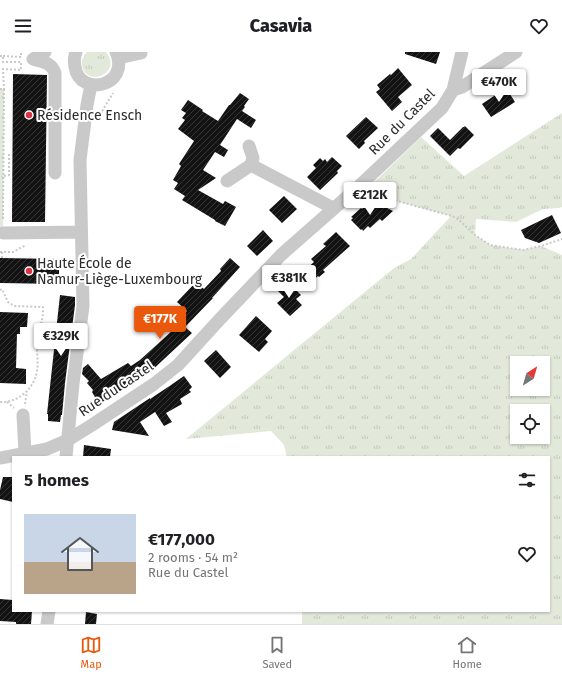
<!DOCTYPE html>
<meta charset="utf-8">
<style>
:root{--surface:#fff;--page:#f2f2f2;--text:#202124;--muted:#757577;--line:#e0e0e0;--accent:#ea580c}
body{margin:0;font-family:"Fira Sans",sans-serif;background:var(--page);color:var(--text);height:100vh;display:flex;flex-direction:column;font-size:15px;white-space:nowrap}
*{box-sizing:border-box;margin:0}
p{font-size:13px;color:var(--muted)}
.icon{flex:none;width:22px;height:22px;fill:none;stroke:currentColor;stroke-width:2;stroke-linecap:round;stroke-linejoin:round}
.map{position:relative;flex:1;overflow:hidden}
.details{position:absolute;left:12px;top:404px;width:538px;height:156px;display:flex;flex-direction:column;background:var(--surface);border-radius:0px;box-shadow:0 1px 3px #0004}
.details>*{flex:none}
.needle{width:26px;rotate:37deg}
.fabs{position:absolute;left:510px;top:304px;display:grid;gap:8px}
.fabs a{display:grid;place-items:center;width:40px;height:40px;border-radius:0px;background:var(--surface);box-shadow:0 1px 3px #0004;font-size:20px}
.price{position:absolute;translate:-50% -34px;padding:0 9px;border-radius:4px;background:#fff;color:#222;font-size:13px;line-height:26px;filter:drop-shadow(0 1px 2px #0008)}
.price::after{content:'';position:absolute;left:50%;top:24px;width:12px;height:9px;margin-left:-6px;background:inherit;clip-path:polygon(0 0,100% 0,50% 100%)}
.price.current{background:var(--accent);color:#fff}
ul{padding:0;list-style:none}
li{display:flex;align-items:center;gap:12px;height:100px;padding:0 12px}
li+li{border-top:1px solid var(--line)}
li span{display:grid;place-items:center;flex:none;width:112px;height:80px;border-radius:0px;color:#555}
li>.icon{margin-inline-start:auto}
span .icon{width:48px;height:48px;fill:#fffc;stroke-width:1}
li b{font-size:17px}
h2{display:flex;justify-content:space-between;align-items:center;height:48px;padding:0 12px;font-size:17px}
header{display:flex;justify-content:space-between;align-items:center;height:52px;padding:0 12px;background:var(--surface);font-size:18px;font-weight:800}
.tab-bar{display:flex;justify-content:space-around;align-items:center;height:56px;border-top:1px solid var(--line);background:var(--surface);font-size:11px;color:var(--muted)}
.tab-bar a{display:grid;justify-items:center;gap:2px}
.tab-bar .current{color:var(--accent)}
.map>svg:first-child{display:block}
.grass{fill:url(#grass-tufts);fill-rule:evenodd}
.building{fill:url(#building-hatch)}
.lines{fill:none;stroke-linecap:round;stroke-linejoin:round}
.path{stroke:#c9c9c9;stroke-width:2;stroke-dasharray:2 2;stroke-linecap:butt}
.minor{stroke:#c9c9c9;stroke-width:13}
.poi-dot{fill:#dd3445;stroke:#fff;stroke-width:1.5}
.labels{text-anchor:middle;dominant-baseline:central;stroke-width:4;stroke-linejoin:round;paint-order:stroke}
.poi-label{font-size:14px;fill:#2c2c2c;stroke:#fff;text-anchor:start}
.street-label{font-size:14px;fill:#2c2c2c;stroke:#fff}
</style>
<header><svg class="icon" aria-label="menu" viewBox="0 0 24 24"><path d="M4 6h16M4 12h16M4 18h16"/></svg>Casavia<svg class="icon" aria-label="heart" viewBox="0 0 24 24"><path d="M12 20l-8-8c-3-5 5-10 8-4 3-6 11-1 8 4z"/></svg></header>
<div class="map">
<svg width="562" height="572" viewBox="0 0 562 572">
<defs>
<pattern id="grass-tufts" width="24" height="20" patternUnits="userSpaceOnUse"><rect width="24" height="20" fill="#e3e9da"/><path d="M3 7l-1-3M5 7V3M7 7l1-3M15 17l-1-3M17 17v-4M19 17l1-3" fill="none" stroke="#c3c8bb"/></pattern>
<pattern id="building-hatch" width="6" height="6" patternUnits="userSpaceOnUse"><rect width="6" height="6" fill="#131313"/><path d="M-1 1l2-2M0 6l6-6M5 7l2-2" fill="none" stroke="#363636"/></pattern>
</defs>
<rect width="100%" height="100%" fill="#fff"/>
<!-- grass -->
<path class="grass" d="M87,0H106C123,21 87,36 82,14C81,9 83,4 87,0Z
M0,37H4L3,181H0Z
M562,61V155L559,156L543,157L516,170L476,167L475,183L490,193L523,198L541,194L562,203V572H302V559H549V405H287L284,393L271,379L186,387L394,216L411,207L451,164L364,140L421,85L464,124ZM517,311H543V337H517ZM517,359H543V385H517Z"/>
<!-- building -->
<path class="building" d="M405,0H440L436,12L405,2Z
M398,16L412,33L398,45L402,50L392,59L376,40L380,37L377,33L390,22L391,23Z
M13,22L47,23L45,170H12Z
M506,36L515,50L491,65L482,52Z
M240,41L249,47L244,54L245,55L242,59L256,68L251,76L237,67L220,93L228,98L224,105L215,100L203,118L216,126L198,138L223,152L225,149L236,155L225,174L215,169V168L182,148L185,144L174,137L178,131L173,128L181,114L179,112L194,89L178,77L185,68L182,66L186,61L181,58L188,48L203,58L202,59L218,69L229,53H230Z
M366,65L378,76L364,89L365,91L359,97L346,84Z
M465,74L474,83L460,97L458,96L450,104L430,84L438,76L450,88L463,75H464Z
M332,105L342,114L337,119L338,121L320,138L307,125L316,116L313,113L320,106L323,109L325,107L327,110Z
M284,144L297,157L282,171L269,158Z
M375,150L393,159L382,169L380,167L370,176L368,174L363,179L362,177L361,178L351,168L353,166L351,165L361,156L362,157L366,153L369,155Z
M552,163L561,181L539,191L525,186L521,178Z
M263,178L273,189L257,204L247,194Z
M336,180L350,194L323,218L325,220L319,225L318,224L312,229L306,223L308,221L304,219L314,210L311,207L326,194L323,192Z
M0,206L59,207V232L0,231Z
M230,206L240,215L212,246H213L185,275L192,281L149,321L99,352L92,340L93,338L87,331L89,329L82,322L83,316L88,312L101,327L128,311L131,314L140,308L173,278L170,275L187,259L177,250L196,230L204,237L221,219L220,217Z
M287,229L301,243L296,247L302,253L290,264L277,251L284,245L277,238Z
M60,243L75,245V253L65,331L62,363H61L60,370L48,369V362H47Z
M0,260L28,261L27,275H20V282H17L16,316L26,317V332L0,331Z
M256,264L272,279L265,287L268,290L259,300L239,283Z
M216,298L231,315L220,326L204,309Z
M184,324L192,335L189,338L191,340L180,347L182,352L166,361L172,370L164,374L155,360L140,370L149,384L112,378L114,370L150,346V347L171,333Z
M84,393L111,397L110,405H83Z
M3,425H13V450L0,447V438Z
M0,547L13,548V559H32L31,572H16V570L0,569Z
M86,560L97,562L96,572H85Z"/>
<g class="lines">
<!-- path -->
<path class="path" d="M0,4H3V10H21V18L3,17L4,37
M3,4L21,5V0
M0,37H4L3,169
M98,66L113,41
M4,124L9,123V103H12
M368,141L452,164L459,168L475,183L490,193L523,198L541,194L562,187
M0,200H13L26,193
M2,200V206
M0,238L2,237L8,250L14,254L43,255C44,267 39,276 37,288C36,298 39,309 37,319C34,337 18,351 0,350
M7,350L14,356
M25,352L27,339"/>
<!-- minor -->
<path class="minor" d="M45,0L33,7C43,10 51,10 55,21V121
M76,0C74,5 74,10 75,15C80,46 131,34 116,0
M118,6L141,1V0
M453,38L462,35L516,0
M249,94L253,106L251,113
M227,129L251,113L333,156
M3,181L81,180
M23,363L25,401
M66,405L73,332L83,254L80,108L87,53L91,33
M0,406L47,397L68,388L92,373L154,332L178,313L220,267L281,203L356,137L442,56L453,38L462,0
M47,572L49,559"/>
</g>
<!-- markers -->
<g class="poi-dot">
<circle cx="29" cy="63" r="4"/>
<circle cx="29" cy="219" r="4"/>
</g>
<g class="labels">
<!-- poi labels -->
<g class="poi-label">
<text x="37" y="63">Résidence Ensch</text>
<text x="37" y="211">Haute École de<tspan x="37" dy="16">Namur-Liège-Luxembourg</tspan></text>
</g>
<!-- street labels -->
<g class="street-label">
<text transform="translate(402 70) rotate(-45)">Rue du Castel</text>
<text transform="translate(116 337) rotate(-34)">Rue du Castel</text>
</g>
</g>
</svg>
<div class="fabs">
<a><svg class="needle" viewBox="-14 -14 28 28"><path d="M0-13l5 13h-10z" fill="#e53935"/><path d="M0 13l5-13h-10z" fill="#757577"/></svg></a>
<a><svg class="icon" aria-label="locate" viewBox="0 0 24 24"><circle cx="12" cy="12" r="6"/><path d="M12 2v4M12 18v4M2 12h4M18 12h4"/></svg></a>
</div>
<b class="price" style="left:499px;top:51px">€470K</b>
<b class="price" style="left:370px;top:164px">€212K</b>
<b class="price" style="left:289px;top:247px">€381K</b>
<b class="price current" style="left:160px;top:288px">€177K</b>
<b class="price" style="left:61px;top:305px">€329K</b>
<section class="details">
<h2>5 homes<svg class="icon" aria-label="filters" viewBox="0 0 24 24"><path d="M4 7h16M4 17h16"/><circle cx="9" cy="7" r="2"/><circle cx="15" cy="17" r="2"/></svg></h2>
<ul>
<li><span style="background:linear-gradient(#c9d6e8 60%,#b9a48a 0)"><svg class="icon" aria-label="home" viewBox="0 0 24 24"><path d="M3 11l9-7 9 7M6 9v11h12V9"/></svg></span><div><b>€177,000</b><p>2 rooms · 54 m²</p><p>Rue du Castel</p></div><svg class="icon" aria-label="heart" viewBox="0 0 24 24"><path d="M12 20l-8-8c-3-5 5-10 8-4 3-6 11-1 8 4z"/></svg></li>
</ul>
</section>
</div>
<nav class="tab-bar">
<a class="current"><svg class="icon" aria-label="map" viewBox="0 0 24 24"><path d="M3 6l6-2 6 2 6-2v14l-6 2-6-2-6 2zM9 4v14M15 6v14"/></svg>Map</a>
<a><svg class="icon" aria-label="saved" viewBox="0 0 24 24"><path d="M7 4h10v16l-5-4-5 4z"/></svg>Saved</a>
<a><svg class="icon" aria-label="home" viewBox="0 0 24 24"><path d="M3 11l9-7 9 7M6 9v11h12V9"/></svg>Home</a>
</nav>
